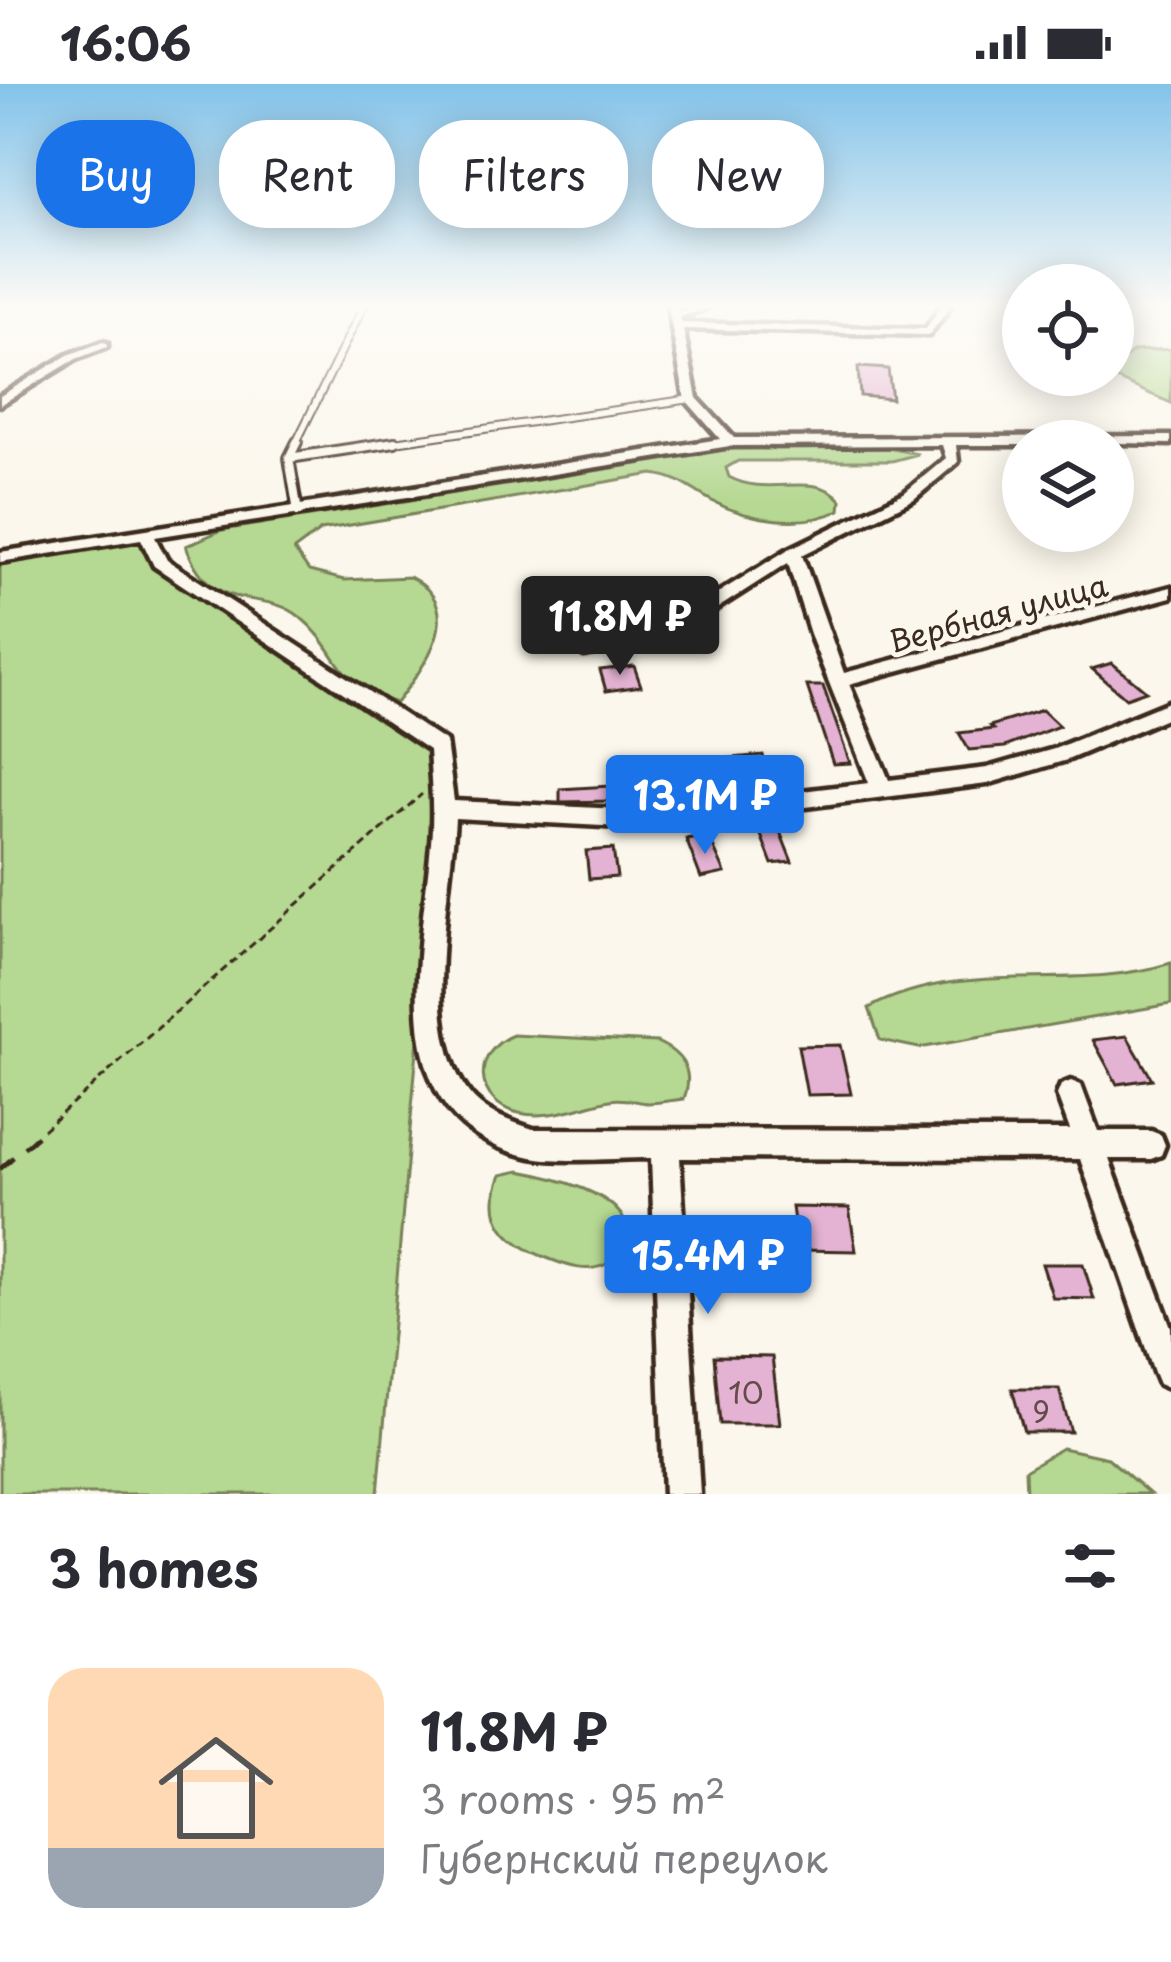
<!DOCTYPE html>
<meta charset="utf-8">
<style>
:root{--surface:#fff;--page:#f7f7f7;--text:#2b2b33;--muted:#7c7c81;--line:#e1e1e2;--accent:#1a73e8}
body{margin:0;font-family:"Playpen Sans",sans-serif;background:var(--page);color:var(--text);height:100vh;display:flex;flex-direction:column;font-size:45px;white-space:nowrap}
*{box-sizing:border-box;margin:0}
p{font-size:39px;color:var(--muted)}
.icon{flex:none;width:66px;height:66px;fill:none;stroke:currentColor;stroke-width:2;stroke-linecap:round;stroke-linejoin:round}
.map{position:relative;height:1410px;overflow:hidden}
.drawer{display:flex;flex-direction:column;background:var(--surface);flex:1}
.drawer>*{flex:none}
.hud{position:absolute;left:36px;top:36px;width:1101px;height:108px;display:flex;gap:24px}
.buttons{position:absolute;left:1002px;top:180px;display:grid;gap:24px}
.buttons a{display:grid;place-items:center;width:132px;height:132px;border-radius:50%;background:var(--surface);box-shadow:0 6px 30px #0003;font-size:60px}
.price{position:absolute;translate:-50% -102px;padding:0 27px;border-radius:12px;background:var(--accent);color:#fff;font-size:39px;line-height:78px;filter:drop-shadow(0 3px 6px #0008)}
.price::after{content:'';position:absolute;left:50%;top:72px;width:36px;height:27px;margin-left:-18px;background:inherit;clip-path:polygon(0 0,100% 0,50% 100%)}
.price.on{background:#222;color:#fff}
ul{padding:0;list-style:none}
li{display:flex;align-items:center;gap:36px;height:300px;padding:0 48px}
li+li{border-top:3px solid var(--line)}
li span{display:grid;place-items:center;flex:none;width:336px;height:240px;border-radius:36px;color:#555}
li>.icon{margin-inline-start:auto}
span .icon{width:144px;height:144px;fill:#fffc;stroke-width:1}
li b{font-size:51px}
h2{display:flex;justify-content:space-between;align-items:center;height:144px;padding:0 48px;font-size:51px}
.pill{padding:0 42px;border-radius:48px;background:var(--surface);box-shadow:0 6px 30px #0003;font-size:42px;line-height:108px}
.pill.on{background:var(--accent);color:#fff}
.status{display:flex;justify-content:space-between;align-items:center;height:84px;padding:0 60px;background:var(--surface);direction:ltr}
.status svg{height:33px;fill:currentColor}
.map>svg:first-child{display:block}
.green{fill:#b5d892;stroke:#788158;stroke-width:3}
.building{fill:#e4b3d3;stroke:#3b2a1e;stroke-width:3}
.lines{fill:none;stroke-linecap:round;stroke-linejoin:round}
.lane-far1-casing{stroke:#3b2a1e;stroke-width:10}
.lane-casing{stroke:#3b2a1e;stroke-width:14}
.street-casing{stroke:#3b2a1e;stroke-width:9}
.path-far1{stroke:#3b2a1e;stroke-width:3;stroke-dasharray:8 4.5;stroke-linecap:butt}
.path{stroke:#3b2a1e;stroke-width:4.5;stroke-dasharray:18 14;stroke-linecap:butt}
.lane-far1{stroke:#fbf7ec;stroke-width:6}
.lane{stroke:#fbf7ec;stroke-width:8}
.street{fill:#fbf7ec;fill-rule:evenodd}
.labels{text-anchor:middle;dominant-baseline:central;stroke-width:10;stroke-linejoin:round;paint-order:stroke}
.street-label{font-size:30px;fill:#3b2a1e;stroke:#fbf7ec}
.near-number-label{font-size:30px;fill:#654c4b}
</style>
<div class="status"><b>16:06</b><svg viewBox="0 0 49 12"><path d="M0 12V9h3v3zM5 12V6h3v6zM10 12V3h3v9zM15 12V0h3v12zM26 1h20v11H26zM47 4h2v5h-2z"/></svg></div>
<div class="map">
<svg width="1171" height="1410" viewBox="0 0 1171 1410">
<rect width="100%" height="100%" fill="#fbf7ec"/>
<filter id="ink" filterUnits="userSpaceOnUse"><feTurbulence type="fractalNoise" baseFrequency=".00833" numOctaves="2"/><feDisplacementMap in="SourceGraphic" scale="24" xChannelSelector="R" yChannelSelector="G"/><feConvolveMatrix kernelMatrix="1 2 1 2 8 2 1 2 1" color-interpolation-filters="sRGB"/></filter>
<g filter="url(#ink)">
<!-- green -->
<path class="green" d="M1171,265V319L1107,291H1113V284L1134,267Z
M882,363L918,370L892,377H738L726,384L729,393C769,415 814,385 841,416L840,426C803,445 748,436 712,417C690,405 679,393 653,390L321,446L294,466L309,487L344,496L410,493C470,524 424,583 396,619C331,600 343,568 300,533C263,502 212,535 186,462L222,446L738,364Z
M147,452L161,479L439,663L441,693L378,1410H0V473Z
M1171,879V920L919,964L880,956L869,924C966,873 1071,910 1171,879Z
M513,951L657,958C683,970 694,987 684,1015C672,1016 659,1019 647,1019C635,1018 623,1013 610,1016C579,1022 552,1036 519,1029C474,1019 471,968 513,951Z
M519,1087C548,1092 627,1110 626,1147C626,1159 621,1171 610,1178C590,1191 567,1182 547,1174C507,1159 483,1135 501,1091Z
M1062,1364L1108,1374L1150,1410H1026L1025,1386Z"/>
<!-- building -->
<path class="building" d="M858,283L888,285L892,315L860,312Z
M1112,579L1146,607L1126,614L1092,585Z
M634,582L641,602L606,607L600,586Z
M807,602H823L850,679L833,680Z
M1042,626L1059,642L1005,663L969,666L959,649L993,645L990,642Z
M763,671L770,700L744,701L742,694L694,699L689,678Z
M610,702L612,717L560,718V705Z
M777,740L792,778L772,780L758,743Z
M708,751L725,789L701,794L686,755Z
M613,765L617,793L589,795L586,767Z
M1127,952L1152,995L1117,1000L1093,956Z
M840,961L851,1010L807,1011L798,962Z
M792,1123L849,1124L856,1167L798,1166Z
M1042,1180H1083L1094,1215L1053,1214Z
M714,1272L772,1273L780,1340H720Z
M1012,1305H1059L1071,1348H1024Z"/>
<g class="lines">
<!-- lane-far1 casing -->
<g class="lane-far1-casing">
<path id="lane-far1" d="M295,361L363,223
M374,361L691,315"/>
</g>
<!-- lane casing -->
<g class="lane-casing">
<path id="lane" d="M289,374L395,358
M289,374L297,358
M289,374L298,428"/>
</g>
<!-- street casing -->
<g class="street-casing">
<path id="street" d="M668,223H678L679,227L709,223L680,233L682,239L926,245L940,223H950L929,251L683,245L697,314L734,354L1171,352V360L1023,357V361H956L958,378L914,415L802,471L844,589L1171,503V513L849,600L889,696L987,684L1054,665L1171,617V632L1067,676L987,700L640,744L455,734C451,811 419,944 469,1009C484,1029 510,1037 533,1045L1070,1046L1057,1011L1061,1001L1071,997L1081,1001L1098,1047H1151L1161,1051L1165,1061L1161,1071L1151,1075H1109L1171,1243V1305L1159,1300L1154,1288L1080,1075L680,1074L700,1410H664L651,1074C617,1074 563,1079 531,1073C376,1040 422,871 431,759C434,728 431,698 429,666L154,482L141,455L0,478V468L720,355L685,315ZM942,361L946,374L904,409L787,466L687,528L642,546L578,561L575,565L584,571L653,555L699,536L788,479L811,553L869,699L640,726L454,717L446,658L167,476L155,453L730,362Z
M103,258L107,259V263L76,275L0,321V312L68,271Z"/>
</g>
<!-- path-far1 -->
<path class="path-far1" d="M43,1046L422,710"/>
<!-- path -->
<path class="path" d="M0,1085L47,1043"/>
<!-- lane-far1 -->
<use href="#lane-far1" class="lane-far1"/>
<!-- lane -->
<use href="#lane" class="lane"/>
<!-- street -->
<use href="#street" class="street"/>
</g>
</g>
<!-- sky -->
<linearGradient id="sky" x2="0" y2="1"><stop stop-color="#83c3ea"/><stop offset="0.53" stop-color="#fdfbf6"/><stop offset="1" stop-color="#fdfbf6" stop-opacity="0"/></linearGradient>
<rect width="1171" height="420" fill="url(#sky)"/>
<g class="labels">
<!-- street labels -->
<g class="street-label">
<text transform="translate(998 528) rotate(-15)">Вербная улица</text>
</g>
<!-- near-number labels -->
<g class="near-number-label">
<text x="746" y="1307">10</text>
<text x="1041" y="1326">9</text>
</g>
</g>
</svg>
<div class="buttons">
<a><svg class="icon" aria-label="locate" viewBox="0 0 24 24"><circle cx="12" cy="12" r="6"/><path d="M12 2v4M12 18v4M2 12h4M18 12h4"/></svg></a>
<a><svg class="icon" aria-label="layers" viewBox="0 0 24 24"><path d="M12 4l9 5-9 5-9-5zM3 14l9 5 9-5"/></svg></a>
</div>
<b class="price on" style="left:620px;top:594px">11.8M ₽</b>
<b class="price" style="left:705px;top:773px">13.1M ₽</b>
<b class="price" style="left:708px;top:1233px">15.4M ₽</b>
<div class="hud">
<a class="pill on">Buy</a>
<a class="pill">Rent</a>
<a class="pill">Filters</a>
<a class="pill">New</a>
</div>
</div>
<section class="drawer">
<h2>3 homes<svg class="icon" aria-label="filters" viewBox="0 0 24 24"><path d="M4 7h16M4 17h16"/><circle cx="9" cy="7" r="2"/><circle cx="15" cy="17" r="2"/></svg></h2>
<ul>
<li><span style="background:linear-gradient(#ffd9b3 75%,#9aa5b1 0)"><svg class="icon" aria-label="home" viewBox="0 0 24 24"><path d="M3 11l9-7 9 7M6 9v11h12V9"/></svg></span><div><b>11.8M ₽</b><p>3 rooms · 95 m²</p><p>Губернский переулок</p></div></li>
</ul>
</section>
